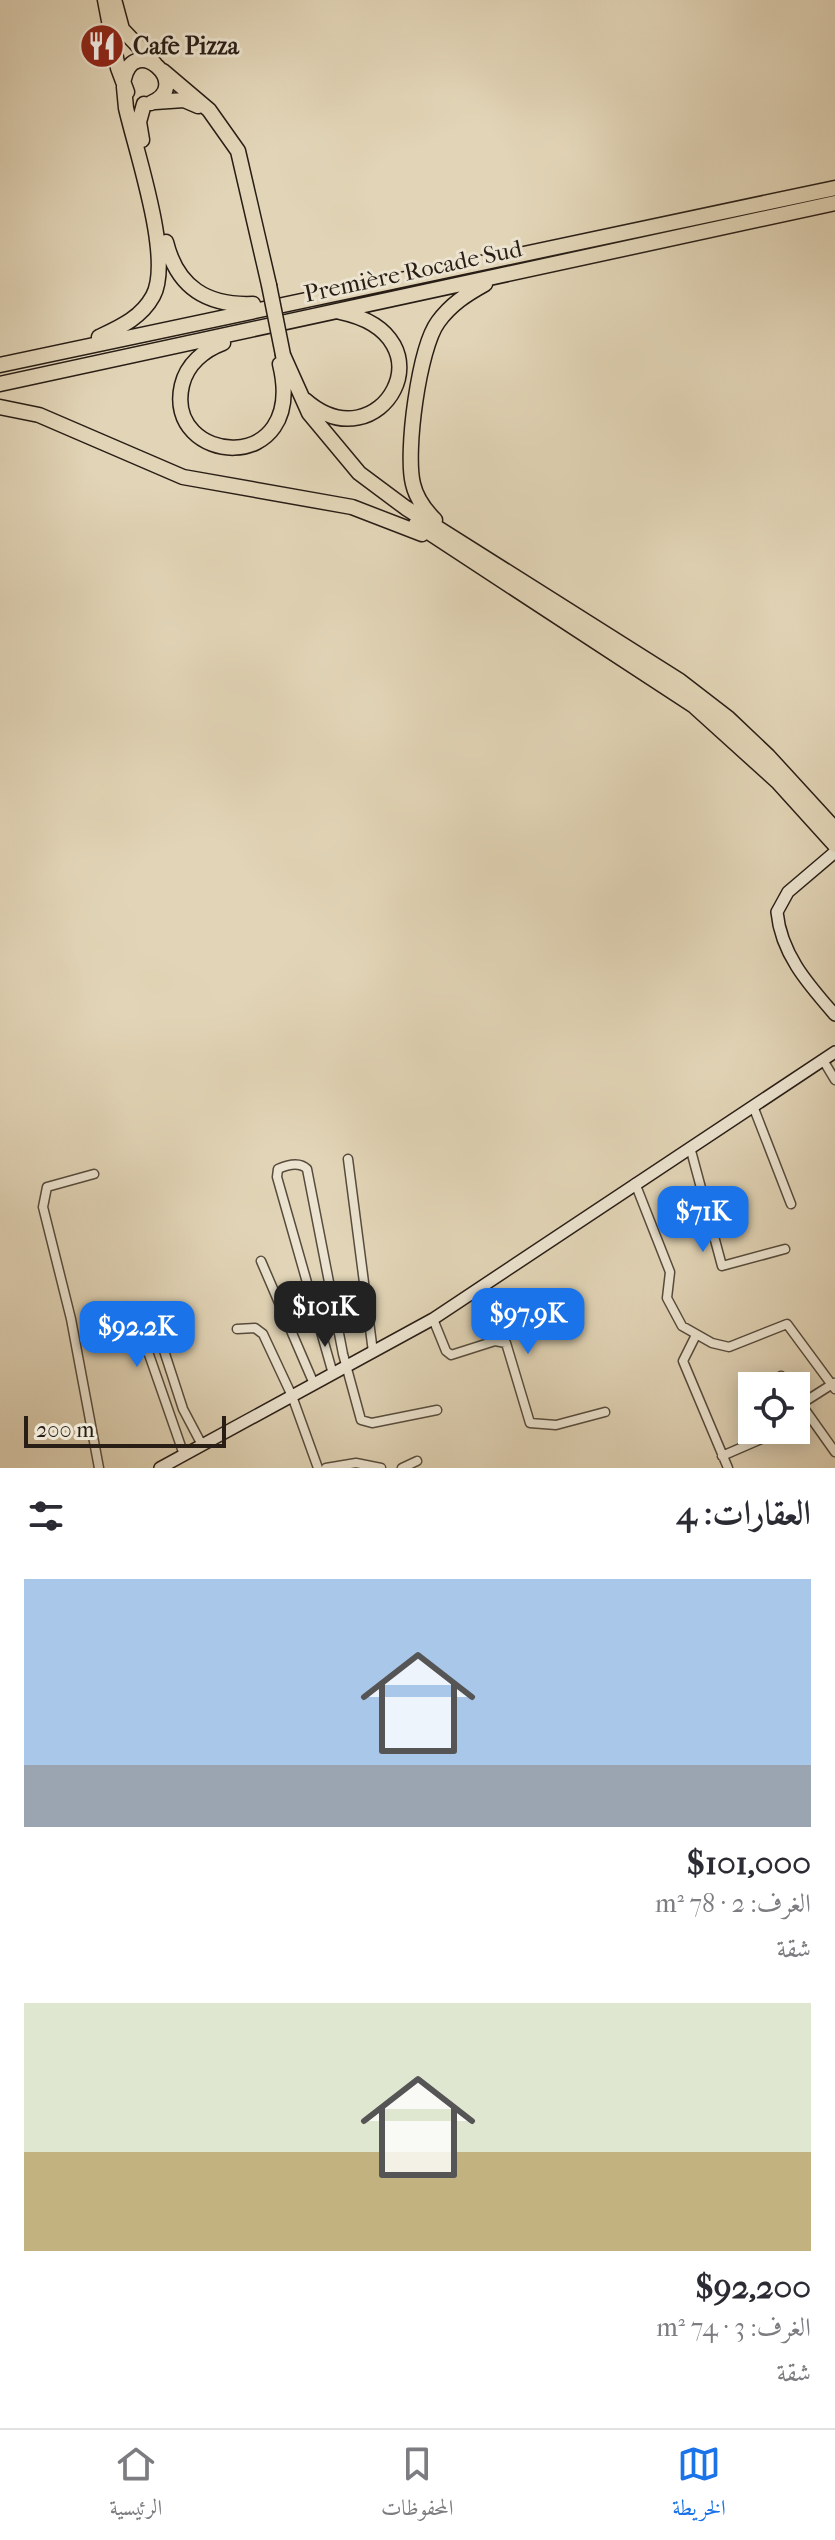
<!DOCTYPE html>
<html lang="ar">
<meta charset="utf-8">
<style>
:root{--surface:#fff;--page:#f2f2f3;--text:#2b2b33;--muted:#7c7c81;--line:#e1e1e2;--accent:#1a73e8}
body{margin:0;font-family:"IM FELL French Canon",Amiri,serif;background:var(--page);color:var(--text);direction:rtl;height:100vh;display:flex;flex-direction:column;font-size:30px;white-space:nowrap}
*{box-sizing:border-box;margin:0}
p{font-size:26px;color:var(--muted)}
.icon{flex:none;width:44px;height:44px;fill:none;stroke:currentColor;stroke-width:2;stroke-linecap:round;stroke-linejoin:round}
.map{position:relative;height:1468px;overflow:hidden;direction:ltr}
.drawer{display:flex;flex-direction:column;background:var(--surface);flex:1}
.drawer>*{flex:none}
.controls{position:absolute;left:738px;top:1372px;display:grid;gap:16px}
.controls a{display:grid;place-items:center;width:72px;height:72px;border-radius:0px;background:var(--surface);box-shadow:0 4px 20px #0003;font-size:40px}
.scale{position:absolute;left:24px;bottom:20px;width:202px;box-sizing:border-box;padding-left:8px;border:4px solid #291e16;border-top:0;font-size:22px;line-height:28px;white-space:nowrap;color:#291e16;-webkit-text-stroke:6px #ece4d0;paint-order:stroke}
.price{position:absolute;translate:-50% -68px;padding:0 18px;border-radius:16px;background:var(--accent);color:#fff;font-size:26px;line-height:52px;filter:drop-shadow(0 2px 4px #0008)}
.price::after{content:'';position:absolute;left:50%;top:48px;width:24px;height:18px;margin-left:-12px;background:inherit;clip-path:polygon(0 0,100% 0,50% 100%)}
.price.active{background:#222;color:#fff}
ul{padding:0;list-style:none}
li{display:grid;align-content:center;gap:16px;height:424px;padding:0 24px}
li span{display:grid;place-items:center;height:248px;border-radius:0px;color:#555}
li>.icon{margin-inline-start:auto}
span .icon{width:144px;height:144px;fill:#fffc;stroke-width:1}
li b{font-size:34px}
h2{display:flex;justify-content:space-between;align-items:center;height:96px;padding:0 24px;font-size:34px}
.tab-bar{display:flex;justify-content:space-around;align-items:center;height:112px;border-top:2px solid var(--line);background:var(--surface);font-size:22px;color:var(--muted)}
.tab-bar a{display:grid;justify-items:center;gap:4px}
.tab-bar .active{color:var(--accent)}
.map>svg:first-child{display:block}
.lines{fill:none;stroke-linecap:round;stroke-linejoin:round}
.street-casing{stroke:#574c3e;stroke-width:11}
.secondary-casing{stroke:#291e16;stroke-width:14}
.highway-casing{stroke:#291e16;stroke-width:17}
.street{stroke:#ece4d0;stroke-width:8}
.secondary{stroke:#ece4d0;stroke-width:11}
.highway{stroke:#e2d5b7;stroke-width:14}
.highway-bridge-casing{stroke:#291e16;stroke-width:17;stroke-linecap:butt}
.highway-bridge{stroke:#e2d5b7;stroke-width:14}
.labels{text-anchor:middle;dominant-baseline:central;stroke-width:6;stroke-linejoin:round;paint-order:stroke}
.poi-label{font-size:24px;font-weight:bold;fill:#291e16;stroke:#ece4d0;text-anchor:start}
.street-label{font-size:24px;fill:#291e16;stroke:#ece4d0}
</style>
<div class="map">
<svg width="835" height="1468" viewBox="0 0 835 1468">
<rect width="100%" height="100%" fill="#e2d5b7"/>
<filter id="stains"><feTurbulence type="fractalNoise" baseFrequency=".0025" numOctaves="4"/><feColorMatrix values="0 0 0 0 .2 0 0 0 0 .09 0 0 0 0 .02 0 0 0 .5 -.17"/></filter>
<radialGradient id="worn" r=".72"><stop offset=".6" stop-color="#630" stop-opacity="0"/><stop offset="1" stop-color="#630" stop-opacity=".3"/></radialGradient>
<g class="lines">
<!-- street casing -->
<g class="street-casing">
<path id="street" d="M823,1060L835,1080
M753,1106L791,1204
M690,1147L722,1266L785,1249
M348,1159L373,1352
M94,1174L47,1187L43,1207L71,1319L99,1468
M635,1183L670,1272L667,1298L682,1326L712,1343L729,1347L787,1324L835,1389
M261,1261L314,1384
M180,1315L155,1323L141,1320L138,1323L184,1455
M433,1319L446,1351L451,1355L495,1341L506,1343L530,1423L556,1425L605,1412
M155,1323L183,1409L202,1445
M237,1329L255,1328L263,1334L292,1396L318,1468
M696,1335L683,1361L728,1468
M333,1374L277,1177L278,1169C287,1165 299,1161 307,1169L343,1354L361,1420L372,1423L437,1410
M781,1376L788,1386
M796,1397L835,1452
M801,1404L834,1383
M796,1424L811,1418
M722,1456L782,1430
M326,1468L356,1463L381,1468
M402,1468L417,1461"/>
</g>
<!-- secondary casing -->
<g class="secondary-casing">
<path id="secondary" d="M835,852L788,892L777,912C781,954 808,984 835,1015
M160,1468L433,1319L835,1052"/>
</g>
<!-- highway casing -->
<g class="highway-casing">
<path id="highway" d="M105,0L118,68L127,92
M115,3L122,29L155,64
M163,71L209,110L238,151L269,285
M124,79C134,32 194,85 151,103
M155,102L184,100L198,106
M142,140L139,122L144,104
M166,242C177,287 207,306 253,304
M99,337C120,327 141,318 153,296C173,259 136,152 126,108L124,87
M223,343C204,350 187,364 182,385C163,465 308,479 280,364
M283,355L309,413L359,473L406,508L680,681L728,718L768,756L835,829
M0,365L835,188
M0,384L835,203
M305,400C380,466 455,336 340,312
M0,407L39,415L183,477L352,507L422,534
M435,520C425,510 416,497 413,484C405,452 419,348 438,322C451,304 467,294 485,284
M416,524L694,706L778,782L835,845"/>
</g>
<!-- street -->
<use href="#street" class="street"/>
<!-- secondary -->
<use href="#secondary" class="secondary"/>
<!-- highway -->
<use href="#highway" class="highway"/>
<!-- highway-bridge casing -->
<g class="highway-bridge-casing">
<path id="highway-bridge" d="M269,285L283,355"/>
</g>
<!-- highway-bridge -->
<use href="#highway-bridge" class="highway-bridge"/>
</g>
<!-- icons -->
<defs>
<g id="restaurant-disc" transform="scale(2.3)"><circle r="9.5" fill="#8f2418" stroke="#ece4d0"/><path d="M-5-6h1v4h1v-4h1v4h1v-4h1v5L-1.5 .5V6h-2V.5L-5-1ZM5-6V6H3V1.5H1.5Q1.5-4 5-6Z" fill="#fff"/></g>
</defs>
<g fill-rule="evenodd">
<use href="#restaurant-disc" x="102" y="46"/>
</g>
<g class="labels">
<!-- poi labels -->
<g class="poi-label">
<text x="133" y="46">Cafe Pizza</text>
</g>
<!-- street labels -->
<g class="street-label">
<text transform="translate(413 271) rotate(-12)">Première Rocade Sud</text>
</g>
</g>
<rect width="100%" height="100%" filter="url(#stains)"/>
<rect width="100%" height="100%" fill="url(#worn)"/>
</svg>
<div class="controls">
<a><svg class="icon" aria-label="locate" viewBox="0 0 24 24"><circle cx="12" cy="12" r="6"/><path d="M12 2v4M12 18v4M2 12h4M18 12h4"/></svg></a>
</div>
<div class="scale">200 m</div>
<b class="price" style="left:703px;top:1254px">$71K</b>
<b class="price active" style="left:325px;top:1349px">$101K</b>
<b class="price" style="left:528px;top:1356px">$97.9K</b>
<b class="price" style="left:137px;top:1369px">$92.2K</b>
</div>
<section class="drawer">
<h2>العقارات: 4<svg class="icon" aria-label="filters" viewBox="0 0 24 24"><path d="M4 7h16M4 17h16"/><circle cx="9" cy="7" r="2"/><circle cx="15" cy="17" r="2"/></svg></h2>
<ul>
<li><span style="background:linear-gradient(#a9c7e8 75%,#9aa5b1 0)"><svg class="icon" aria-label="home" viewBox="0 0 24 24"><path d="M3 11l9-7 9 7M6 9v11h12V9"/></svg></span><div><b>$101,000</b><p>الغرف: 2 · 78 m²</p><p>شقة</p></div></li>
<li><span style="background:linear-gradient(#dfe7d0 60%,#c2b280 0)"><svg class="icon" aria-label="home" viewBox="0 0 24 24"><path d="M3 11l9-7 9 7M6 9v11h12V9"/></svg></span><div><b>$92,200</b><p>الغرف: 3 · 74 m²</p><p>شقة</p></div></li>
</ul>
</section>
<nav class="tab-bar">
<a class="active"><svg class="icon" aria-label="map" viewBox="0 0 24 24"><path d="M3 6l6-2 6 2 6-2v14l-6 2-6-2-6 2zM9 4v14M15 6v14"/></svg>الخريطة</a>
<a><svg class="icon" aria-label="saved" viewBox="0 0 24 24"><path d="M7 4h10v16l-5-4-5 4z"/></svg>المحفوظات</a>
<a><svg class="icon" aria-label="home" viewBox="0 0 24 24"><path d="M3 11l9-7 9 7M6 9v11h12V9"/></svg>الرئيسية</a>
</nav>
